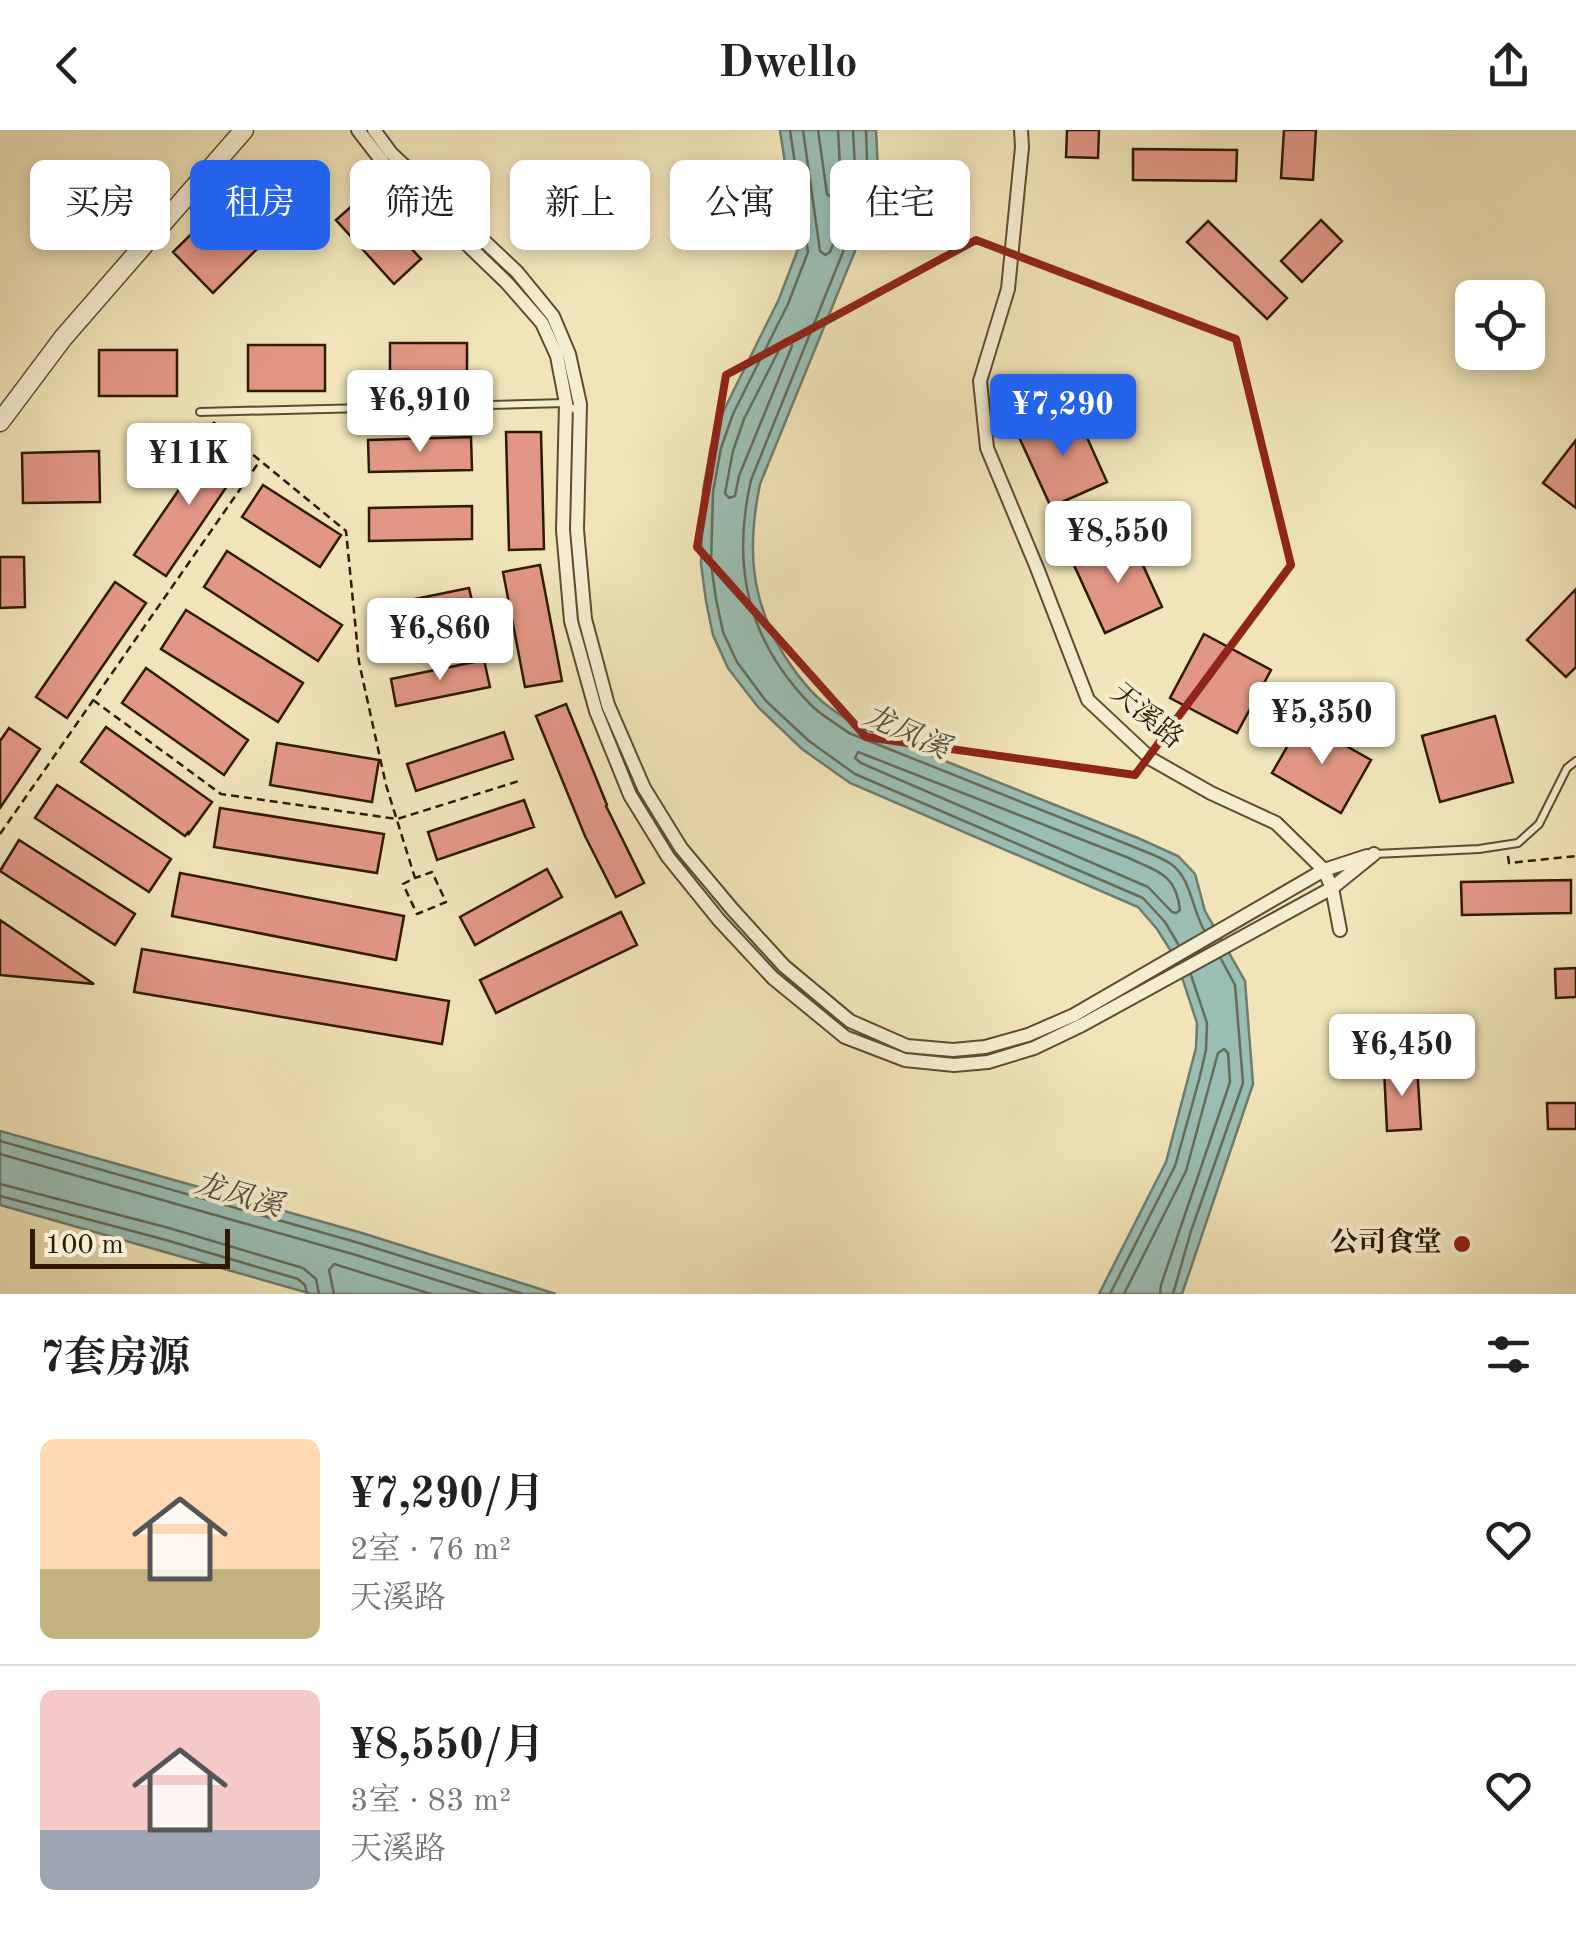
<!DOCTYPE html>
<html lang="zh">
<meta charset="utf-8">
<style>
:root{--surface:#fff;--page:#f6f6f6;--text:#222;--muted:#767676;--line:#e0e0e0;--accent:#2563eb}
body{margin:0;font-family:"Old Standard TT","Noto Serif SC",serif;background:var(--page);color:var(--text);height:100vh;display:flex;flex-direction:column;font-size:38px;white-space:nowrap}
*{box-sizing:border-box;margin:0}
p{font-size:32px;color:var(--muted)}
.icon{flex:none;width:55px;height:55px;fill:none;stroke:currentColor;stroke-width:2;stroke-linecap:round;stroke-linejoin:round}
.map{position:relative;height:1164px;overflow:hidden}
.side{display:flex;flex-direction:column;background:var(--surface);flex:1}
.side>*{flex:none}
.banner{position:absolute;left:30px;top:30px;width:1000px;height:90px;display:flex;gap:20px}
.fabs{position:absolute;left:1455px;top:150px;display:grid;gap:20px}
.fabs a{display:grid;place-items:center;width:90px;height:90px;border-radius:15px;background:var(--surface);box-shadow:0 5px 15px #0003;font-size:50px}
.scale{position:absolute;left:30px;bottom:25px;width:200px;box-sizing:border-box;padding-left:10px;border:5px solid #2e1903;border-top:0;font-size:28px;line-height:35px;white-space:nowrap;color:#2e1903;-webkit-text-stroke:8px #f5edd1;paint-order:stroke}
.price{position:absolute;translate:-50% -85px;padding:0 22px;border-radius:10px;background:#fff;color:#222;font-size:32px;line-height:65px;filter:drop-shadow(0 2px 5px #0008)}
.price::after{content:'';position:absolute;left:50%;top:60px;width:30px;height:22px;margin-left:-15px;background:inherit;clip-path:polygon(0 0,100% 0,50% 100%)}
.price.active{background:var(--accent);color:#fff}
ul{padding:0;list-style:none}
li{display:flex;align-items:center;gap:30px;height:250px;padding:0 40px}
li+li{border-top:2px solid var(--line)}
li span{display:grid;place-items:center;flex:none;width:280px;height:200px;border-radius:15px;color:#555}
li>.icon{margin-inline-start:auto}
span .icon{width:120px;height:120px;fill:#fffc;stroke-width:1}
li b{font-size:42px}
h2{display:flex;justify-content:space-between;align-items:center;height:120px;padding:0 40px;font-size:42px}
.pill{padding:0 35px;border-radius:15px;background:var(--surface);box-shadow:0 5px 15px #0003;font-size:35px;line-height:90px}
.pill.active{background:var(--accent);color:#fff}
header{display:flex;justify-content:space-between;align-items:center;height:130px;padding:0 40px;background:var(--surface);font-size:45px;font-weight:700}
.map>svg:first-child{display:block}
.water{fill:#9abeb3;stroke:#6f7c6d;stroke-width:2.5}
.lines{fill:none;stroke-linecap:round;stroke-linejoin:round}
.shore{stroke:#646c5b;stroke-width:2.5}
.building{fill:#e29785;stroke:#2e1903;stroke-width:2.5}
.service-casing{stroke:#5e4c30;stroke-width:10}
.minor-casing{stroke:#5e4c30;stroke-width:16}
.tertiary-casing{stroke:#5e4c30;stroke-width:21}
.path{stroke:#2e1903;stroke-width:2.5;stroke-dasharray:8 5;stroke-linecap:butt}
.service{stroke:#f5edd1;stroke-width:6}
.minor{stroke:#f5edd1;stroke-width:12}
.tertiary{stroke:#f5edd1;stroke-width:18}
.marked{fill:none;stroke:#8f2418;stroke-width:8;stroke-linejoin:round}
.poi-dot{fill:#8f2418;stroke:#f5edd1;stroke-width:4}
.labels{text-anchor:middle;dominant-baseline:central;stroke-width:8;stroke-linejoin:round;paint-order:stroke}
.street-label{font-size:28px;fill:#2e1903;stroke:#f5edd1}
.poi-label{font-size:28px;font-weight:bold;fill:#2e1903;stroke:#f5edd1;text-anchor:end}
.water-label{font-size:30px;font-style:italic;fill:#545341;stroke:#f5edd1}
</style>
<header><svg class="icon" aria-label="back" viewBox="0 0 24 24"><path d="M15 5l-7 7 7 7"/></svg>Dwello<svg class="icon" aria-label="share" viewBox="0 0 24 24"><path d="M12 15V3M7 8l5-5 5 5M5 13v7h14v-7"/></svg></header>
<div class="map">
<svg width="1576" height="1164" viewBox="0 0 1576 1164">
<rect width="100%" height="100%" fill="#f0e4b8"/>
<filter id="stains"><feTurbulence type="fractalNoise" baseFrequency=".002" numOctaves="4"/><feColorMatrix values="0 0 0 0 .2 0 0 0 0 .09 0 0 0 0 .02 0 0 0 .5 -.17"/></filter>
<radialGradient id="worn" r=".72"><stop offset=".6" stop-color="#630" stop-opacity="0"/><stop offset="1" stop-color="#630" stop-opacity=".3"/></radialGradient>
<!-- water -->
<path class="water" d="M780,0H876L879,62L760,354C747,417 750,469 784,525C795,542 808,560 823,572C833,581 844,587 855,595L1138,708L1178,726L1195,744L1205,781L1245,851L1253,954L1182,1164H1099L1166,1032L1196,918L1197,893L1176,829L1157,799L1138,777L850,653L802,619L758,577L728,538L713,505L706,471L701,434L703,361L711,316L724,280L779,169L798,119Z
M0,1001L362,1103L556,1164H312L0,1075Z"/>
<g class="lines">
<!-- shore -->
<path class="shore" d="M790,0L808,122L788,174L733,284L721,318L713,362L711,434L716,469L723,502L737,532L766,571L809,611L855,644L1143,768L1165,792L1178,814
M803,0L820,121L825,125L830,122L856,58L853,0
M818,0L827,64L832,68L836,66L841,55L838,0
M866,0L868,60L751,350C731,437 748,511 811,575C822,586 837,594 849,603L1134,717C1146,722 1161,727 1171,734C1191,748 1192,779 1204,800
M786,209L791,211L792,216L739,346L735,366L729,368L725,363L733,321L744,289L783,212Z
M858,622L1129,728C1158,742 1176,744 1180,780L1176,783L1172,782L1148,757L861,633L855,628Z
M0,1011L359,1113L523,1164
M0,1024L356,1125L481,1164
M0,1054L169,1098L303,1138L316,1149L319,1164
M0,1066L166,1110L298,1149L305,1155L307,1164
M334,1164L329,1140L334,1134L431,1164
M1110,1164L1175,1036L1199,950L1206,920L1207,893L1191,845
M1124,1164L1186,1041L1218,923L1224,919L1228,923L1230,952L1161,1155L1160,1164
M1173,1164L1191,1101L1243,953L1235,855L1221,829"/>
</g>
<!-- building -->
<path class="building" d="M1067,0H1099L1098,28L1066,27Z
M1284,0H1316L1313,50L1281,48Z
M1133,19L1237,20L1236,51L1133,50Z
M363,66L421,129L394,154L336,90Z
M228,68L268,108L213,163L173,122Z
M1321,90L1342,111L1302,152L1281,131Z
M1208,91L1287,168L1267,189L1187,112Z
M390,213H467V259H390Z
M248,215H325V261H248Z
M99,220H177V266H99Z
M1075,281L1107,352L1051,377L1019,307Z
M506,302H541L544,419L509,420Z
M471,307L472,340L369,342L368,310Z
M213,310L244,331L166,446L134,425Z
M1576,310V378L1543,353Z
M99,321L100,372L23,373L22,323Z
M263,355L341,405L320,437L242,387Z
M472,376V409L369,411V378Z
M1131,409L1162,477L1105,503L1074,435Z
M227,421L342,495L318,531L204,457Z
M0,427H24L25,477L0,478Z
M540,435L562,551L525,557L503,442Z
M115,452L146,473L67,588L36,567Z
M469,458L475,484L381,503L376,477Z
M1576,459V537L1566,547L1527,510Z
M186,480L303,553L278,592L161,519Z
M1204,504L1271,540L1237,603L1170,568Z
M484,530L490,557L396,576L391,549Z
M146,538L248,610L224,645L122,573Z
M566,574L607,675L606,676L644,753L616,767L585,706L536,586Z
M1495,586L1513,652L1440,672L1422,606Z
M1302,591L1371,630L1341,683L1272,643Z
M106,597L212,672L188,705L189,701L185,706L81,632Z
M9,598L40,619L0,678V611Z
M504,602L513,629L416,661L407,634Z
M277,613L379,630L372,672L270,655Z
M57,655L171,729L149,762L35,688Z
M524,670L534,697L437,730L428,702Z
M220,678L384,704L377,743L214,717Z
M19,710L135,784L115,815L0,741Z
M547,739L562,767L475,815L460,787Z
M180,743L404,786L396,830L172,786Z
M1571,750V783L1462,785L1461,752Z
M621,782L637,815L496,883L480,850Z
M0,790L94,854L0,845Z
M142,819L449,871L442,914L134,862Z
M1576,838V867L1556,868L1555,839Z
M1417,936L1421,999L1387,1001L1384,938Z
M1547,973H1576V999H1548Z"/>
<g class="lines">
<!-- service casing -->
<g class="service-casing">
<path id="service" d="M200,282L566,273L580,284
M1375,724L1479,719L1518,713L1539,694L1567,638L1576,631"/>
</g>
<!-- minor casing -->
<g class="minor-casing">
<path id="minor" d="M358,0L385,35L507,153L542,193L557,226L566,273L563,400L571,491L596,581L630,665L668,727L719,790L773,848L845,907L905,930L954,935L988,932L1034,918L1082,895L1332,758L1374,724
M374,0L391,23L517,142L553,186L569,224L580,274L577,400L585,489L608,575L644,658L681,718L733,780L784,836L850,891L907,916L953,920L985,917L1028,905L1074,885L1324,740L1367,726
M1021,0L1022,17L1008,159L980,251L987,318L1037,438L1088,570L1151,629L1211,663L1276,693L1324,740L1332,758L1340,800"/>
</g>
<!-- tertiary casing -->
<g class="tertiary-casing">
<path id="tertiary" d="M0,292L63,208L244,0"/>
</g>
<!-- path -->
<path class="path" d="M213,292L346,401L359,532L386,655L415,748L403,754L417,784L446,772L432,742L415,748
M93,570L221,664L397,689L519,651
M0,704L259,332
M1508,726L1509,733L1576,726"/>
<!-- service -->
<use href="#service" class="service"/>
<!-- minor -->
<use href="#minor" class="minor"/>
<!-- tertiary -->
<use href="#tertiary" class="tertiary"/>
</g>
<!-- marked area -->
<path class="marked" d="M976,110L1236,209L1291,435L1135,645L866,607L697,417L726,245Z"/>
<!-- markers -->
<circle class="poi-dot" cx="1462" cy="1114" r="10"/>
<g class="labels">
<!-- street labels -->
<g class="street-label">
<text transform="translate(1146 587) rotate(40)">天溪路</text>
</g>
<!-- poi labels -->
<g class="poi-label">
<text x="1442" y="1114">公司食堂</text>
</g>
<!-- water labels -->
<g class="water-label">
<text transform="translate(906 603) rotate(24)">龙凤溪</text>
<text transform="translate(238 1066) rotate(16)">龙凤溪</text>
</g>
</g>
<rect width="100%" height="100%" filter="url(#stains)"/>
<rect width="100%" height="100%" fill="url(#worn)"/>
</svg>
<div class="fabs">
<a><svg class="icon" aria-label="locate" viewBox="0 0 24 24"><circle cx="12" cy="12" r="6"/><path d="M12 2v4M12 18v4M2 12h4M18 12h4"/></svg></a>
</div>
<div class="scale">100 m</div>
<b class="price" style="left:420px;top:325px">¥6,910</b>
<b class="price active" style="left:1063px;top:329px">¥7,290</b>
<b class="price" style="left:189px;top:378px">¥11K</b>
<b class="price" style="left:1118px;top:456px">¥8,550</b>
<b class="price" style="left:440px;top:553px">¥6,860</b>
<b class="price" style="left:1322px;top:637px">¥5,350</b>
<b class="price" style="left:1402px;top:969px">¥6,450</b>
<div class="banner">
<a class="pill">买房</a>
<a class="pill active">租房</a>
<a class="pill">筛选</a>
<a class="pill">新上</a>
<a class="pill">公寓</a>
<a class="pill">住宅</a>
</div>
</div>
<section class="side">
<h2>7套房源<svg class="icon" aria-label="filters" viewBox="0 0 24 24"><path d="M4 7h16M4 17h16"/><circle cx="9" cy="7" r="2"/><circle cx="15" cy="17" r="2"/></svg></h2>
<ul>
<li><span style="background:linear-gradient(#ffd9b3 65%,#c2b280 0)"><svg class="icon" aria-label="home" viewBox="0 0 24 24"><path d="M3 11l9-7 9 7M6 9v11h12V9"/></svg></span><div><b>¥7,290/月</b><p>2室 · 76 m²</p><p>天溪路</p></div><svg class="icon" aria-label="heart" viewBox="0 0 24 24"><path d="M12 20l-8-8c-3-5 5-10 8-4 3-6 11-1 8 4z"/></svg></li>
<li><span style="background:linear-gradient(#f6c9c9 70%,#9aa5b1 0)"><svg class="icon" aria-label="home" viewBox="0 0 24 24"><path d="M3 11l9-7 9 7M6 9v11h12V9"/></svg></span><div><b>¥8,550/月</b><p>3室 · 83 m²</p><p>天溪路</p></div><svg class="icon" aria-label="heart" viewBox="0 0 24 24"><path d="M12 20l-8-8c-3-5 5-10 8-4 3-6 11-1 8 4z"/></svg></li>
</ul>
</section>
